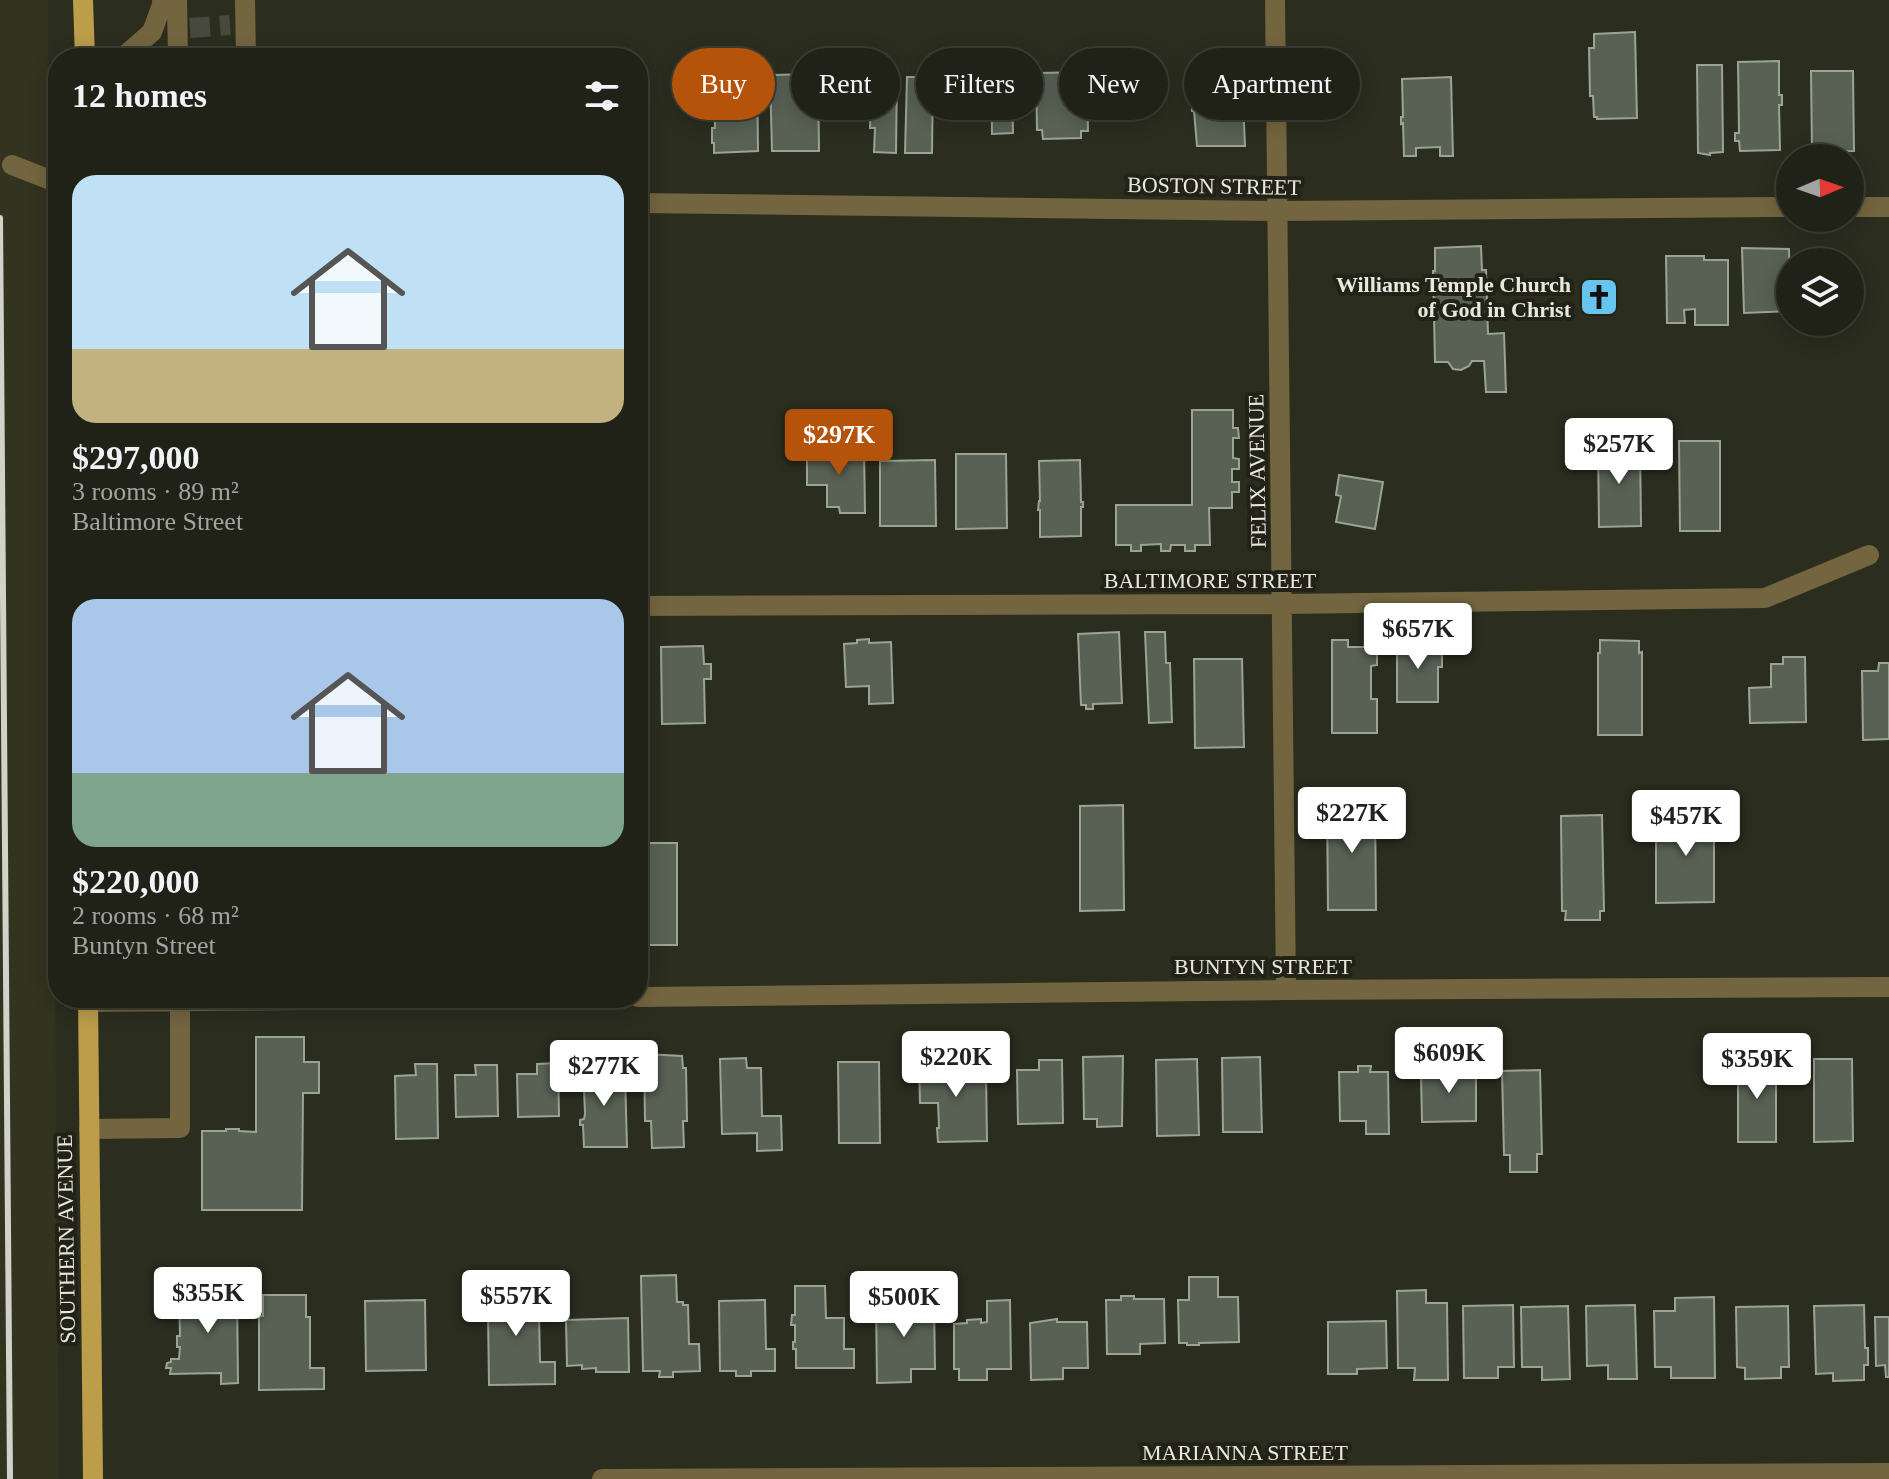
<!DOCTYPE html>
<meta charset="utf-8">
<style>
:root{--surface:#202217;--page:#2d2f24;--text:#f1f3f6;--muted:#a2a4a1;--line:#3d3f36;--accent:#b45309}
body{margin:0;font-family:Georgia,serif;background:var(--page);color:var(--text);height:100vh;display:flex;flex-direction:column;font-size:30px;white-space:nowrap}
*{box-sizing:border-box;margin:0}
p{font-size:26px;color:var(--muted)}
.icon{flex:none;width:44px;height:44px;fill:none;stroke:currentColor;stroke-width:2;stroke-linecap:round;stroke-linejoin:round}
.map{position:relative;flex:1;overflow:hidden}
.details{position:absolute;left:48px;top:48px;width:600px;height:960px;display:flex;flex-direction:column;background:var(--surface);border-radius:32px;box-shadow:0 4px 20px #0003,0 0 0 2px var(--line)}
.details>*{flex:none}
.top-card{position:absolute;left:672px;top:48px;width:760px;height:72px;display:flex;gap:16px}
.needle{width:52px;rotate:88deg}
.buttons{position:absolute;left:1776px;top:144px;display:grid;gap:16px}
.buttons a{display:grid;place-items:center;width:88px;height:88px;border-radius:50%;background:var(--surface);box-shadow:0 4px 20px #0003,0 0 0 2px var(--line);font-size:40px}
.price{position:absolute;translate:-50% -68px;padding:0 18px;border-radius:8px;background:#fff;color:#222;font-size:26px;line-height:52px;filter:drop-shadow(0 2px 4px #0008)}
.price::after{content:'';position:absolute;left:50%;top:48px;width:24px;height:18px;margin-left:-12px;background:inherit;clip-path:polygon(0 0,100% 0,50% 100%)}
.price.selected{background:var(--accent);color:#fff}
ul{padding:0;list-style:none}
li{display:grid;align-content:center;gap:16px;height:424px;padding:0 24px}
li span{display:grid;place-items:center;height:248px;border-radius:24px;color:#555}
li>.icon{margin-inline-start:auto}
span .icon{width:144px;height:144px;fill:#fffc;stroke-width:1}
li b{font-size:34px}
h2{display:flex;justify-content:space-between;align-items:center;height:96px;padding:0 24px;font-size:34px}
.tag{padding:0 28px;border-radius:36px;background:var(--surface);box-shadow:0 4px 20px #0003,0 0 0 2px var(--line);font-size:28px;line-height:72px}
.tag.selected{background:var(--accent);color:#fff}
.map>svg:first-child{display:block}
.built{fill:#32341f}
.building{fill:#586154;stroke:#99a495;stroke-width:2}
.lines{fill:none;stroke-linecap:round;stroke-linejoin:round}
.minor-tunnel{stroke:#47493c;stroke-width:20;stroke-dasharray:20 10;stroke-linecap:butt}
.minor{stroke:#73653f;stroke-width:20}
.major{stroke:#bb9d4a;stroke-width:20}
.rail{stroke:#d1d3ca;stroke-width:6}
.labels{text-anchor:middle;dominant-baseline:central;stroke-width:8;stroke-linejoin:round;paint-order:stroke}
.street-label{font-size:22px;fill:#e7e9e0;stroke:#222316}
.poi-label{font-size:22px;font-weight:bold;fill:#e7e9e0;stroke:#222316;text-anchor:end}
</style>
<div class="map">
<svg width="1889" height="1479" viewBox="0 0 1889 1479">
<rect width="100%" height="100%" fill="#2b2d1f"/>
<!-- built -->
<path class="built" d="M0,0H48L59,1479H0Z"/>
<!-- building -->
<path class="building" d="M1635,32L1637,118L1597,119V117H1594L1593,96H1590L1589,48H1594V34Z
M491,49H531V58H491Z
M991,57H1012L1013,133L992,134Z
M1779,61V95H1782V105H1779L1780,150L1740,151L1739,141H1735V133H1739L1738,62Z
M714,64H735V67H757L758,151L714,153V143H712V128H715Z
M1697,65H1722L1723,152L1710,153V155L1698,153Z
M1811,71H1853L1854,151L1812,152Z
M1087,72L1088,131H1081V138L1043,139L1042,130H1037L1036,73Z
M871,73L897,74L896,153L874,152L875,128H870Z
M818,74L819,151H772L770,75Z
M907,77H933L932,153H905Z
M1451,77L1453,156H1440V147L1416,148V156H1404L1403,123L1401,124V117H1403L1402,79Z
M1242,79L1245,146H1197L1194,111H1192L1191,81Z
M1481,246L1482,270H1486L1488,334L1504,333L1506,392H1486L1484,361H1472L1469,366L1461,370L1453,369L1448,362H1435L1433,271H1435V248Z
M1742,248L1789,249L1790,311L1744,313Z
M1666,256H1704V260H1728V325H1695V309L1684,310L1685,323H1667Z
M1192,410H1233V428H1238L1239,438H1233V458L1239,459V469H1232V482H1239V492H1232V508H1209L1210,545H1195V551H1185V545H1171L1170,551H1161V544L1141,545V551H1131V545H1116V505H1192Z
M1679,441H1720V531H1680Z
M1598,446H1640L1641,526L1599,527Z
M864,448L865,513H840L839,507H827V485H807V449Z
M956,454H1006L1007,528L956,529Z
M935,460L936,526H880V461Z
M1080,460L1081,502H1083V507H1081V536L1040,537V510H1038L1039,501H1040L1039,461Z
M1339,475L1383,482L1375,529L1336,522L1341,496L1336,495Z
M1119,632L1122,703L1093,704V709H1086V705H1081L1078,634Z
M1145,632H1165L1166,663H1170L1172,722L1149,723Z
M869,639V643L891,642L893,703L869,704V686L846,687L844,644L857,643V640Z
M1397,639H1420L1419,643H1437L1438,650H1442V667H1438V702H1397Z
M1332,640H1348V647H1377V665L1371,666V699H1377V733H1332Z
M1600,640L1639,641V653L1642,652V735H1598V653H1600Z
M703,646L704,664H711V679H704L705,723L662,724L661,647Z
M1783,657H1805L1806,722L1750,723L1749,688L1771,687V664H1783Z
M1194,659H1242L1244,747L1195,748Z
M1879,663H1889V739L1863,740L1862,671H1878Z
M1375,799L1376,910H1328L1327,800Z
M1123,805L1124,910L1080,911V806Z
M1676,806H1709V828H1714V902L1656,903V827L1676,828Z
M1602,815L1604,911H1600V920H1565L1566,911H1562L1561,816Z
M638,843H677V945H638Z
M256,1037H304V1062H319V1093H303L302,1210H202V1131H226V1129H239V1131L256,1132Z
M644,1054L682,1056L683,1068H686L687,1121H683L684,1147L652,1148L651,1121H645Z
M1123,1056L1122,1126L1097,1127V1119H1084L1083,1057Z
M1260,1057L1262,1132H1223L1222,1058Z
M746,1058L747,1068H761L762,1116H781L782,1150L757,1151V1133L722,1134L720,1059Z
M968,1059V1072H986L987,1141L938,1142L937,1128H939L938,1103H920L919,1060Z
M1197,1059L1199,1135L1157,1136L1156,1060Z
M1814,1059H1852L1853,1141L1814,1142Z
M1039,1060H1062L1063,1123L1018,1124L1017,1070H1039Z
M1739,1061H1776V1142H1738V1082H1733V1069H1739Z
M838,1062H879L880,1143H839Z
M1459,1062V1073H1476V1121L1422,1122L1421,1075L1438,1074L1437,1063Z
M558,1063L559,1116L518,1117L517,1074H537V1064Z
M584,1063H606V1074H625L627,1147H584L583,1125H580V1120L584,1119L585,1114L584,1090H582V1086H585Z
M415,1064H437L438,1138L396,1139L395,1076L416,1075Z
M475,1065H497L498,1116L456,1117L455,1075H476Z
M1358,1066H1371L1370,1072H1388L1389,1134H1366V1121H1340L1339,1072H1358Z
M1540,1070L1542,1154H1537V1172H1510V1155H1504L1502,1071Z
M676,1275L677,1302H683V1305H688L689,1344H699L700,1371L673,1372V1377H659L660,1371H643L641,1276Z
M1189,1277H1218V1297H1238L1239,1342L1199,1343V1345H1187V1343H1179L1178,1300H1189Z
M492,1284H536V1315H539L540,1362H555V1384L489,1385L488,1313H492Z
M795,1286H825L826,1318H844V1349H854V1368H796V1349H793V1342H795V1325H791L792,1315H795Z
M1426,1290V1303H1447L1448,1380H1414L1415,1368H1398L1397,1291Z
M179,1292H237L238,1383L221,1384V1373L170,1374L171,1368H166L167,1363L171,1362V1359H179L180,1347H177V1336H180Z
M263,1295H306V1317H310V1368H324V1389L259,1390V1316H263Z
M1121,1296H1134V1299H1164L1165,1343L1140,1344V1354H1107L1106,1300H1121Z
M1714,1297L1715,1378H1671V1367H1655L1654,1311H1675V1298Z
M425,1300L426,1370L366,1371L365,1301Z
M765,1300L766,1349H775V1371H751V1376H736V1371H720L719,1301Z
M934,1300L935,1369H911V1382L877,1383L876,1301Z
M1010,1300L1011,1369H987V1380H959V1369H954V1324L967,1323V1320L981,1319V1323L987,1322V1301Z
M1513,1305L1514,1367H1498V1378H1464L1463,1306Z
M1635,1305L1637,1379H1608V1365L1587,1366L1586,1306Z
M1864,1305L1865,1348H1868V1365H1864V1380L1833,1381V1373L1816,1374L1814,1306Z
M1568,1306L1570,1379L1542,1380V1367H1522L1521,1307Z
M1788,1306L1789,1367H1781V1378L1745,1379V1368L1737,1367L1736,1307Z
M1875,1317H1889V1377H1886L1885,1365L1876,1366Z
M628,1318L629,1372H596V1368L582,1369V1365L567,1366L566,1320Z
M1057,1319V1322H1087L1088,1368H1063V1379L1031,1380L1030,1323Z
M1386,1321L1387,1368L1357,1369V1374H1328V1322Z"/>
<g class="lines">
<!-- minor-tunnel -->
<path class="minor-tunnel" d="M190,28L230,25"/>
<!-- minor -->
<path class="minor" d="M177,0L178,58
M245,0L246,58
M1275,0L1286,990
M122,58L152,32L163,2L162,0
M12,165L58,183
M638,203L1278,211L1790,207
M1850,207H1889
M638,606L1282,604L1765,598L1869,555
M638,997L1286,990L1889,987
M88,1002L502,998
M89,1129L180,1128V1001
M602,1479L1889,1473"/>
<!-- major -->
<path class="major" d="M83,0L85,58
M88,998L93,1479"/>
<!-- rail -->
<path class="rail" d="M0,218L10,1479"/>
</g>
<!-- icons -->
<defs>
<g id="church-square" transform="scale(2)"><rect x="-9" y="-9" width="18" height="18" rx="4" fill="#67c4ef" stroke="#222316"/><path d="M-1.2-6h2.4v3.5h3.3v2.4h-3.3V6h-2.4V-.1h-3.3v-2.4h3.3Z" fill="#111"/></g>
</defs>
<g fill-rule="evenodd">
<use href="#church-square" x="1599" y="297"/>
</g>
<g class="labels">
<!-- street labels -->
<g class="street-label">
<text transform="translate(1214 186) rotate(1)">BOSTON STREET</text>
<text transform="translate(1257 471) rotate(-91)">FELIX AVENUE</text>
<text x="1210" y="580">BALTIMORE STREET</text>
<text x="1263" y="966">BUNTYN STREET</text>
<text transform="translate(66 1239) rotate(-91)">SOUTHERN AVENUE</text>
<text x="1245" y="1452">MARIANNA STREET</text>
</g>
<!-- poi labels -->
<g class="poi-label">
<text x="1571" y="284">Williams Temple Church<tspan x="1571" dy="25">of God in Christ</tspan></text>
</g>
</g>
</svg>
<div class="buttons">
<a><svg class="needle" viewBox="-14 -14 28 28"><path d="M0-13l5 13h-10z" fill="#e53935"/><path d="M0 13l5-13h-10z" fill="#a2a4a1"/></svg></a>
<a><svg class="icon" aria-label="layers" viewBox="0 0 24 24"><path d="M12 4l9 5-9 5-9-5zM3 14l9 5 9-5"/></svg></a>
</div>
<b class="price selected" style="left:839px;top:477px">$297K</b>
<b class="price" style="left:1619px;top:486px">$257K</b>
<b class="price" style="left:1418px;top:671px">$657K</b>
<b class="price" style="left:1352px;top:855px">$227K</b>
<b class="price" style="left:1686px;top:858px">$457K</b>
<b class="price" style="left:1449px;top:1095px">$609K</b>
<b class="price" style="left:956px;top:1099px">$220K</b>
<b class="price" style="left:1757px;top:1101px">$359K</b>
<b class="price" style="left:604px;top:1108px">$277K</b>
<b class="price" style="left:208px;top:1335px">$355K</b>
<b class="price" style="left:516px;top:1338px">$557K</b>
<b class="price" style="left:904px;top:1339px">$500K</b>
<div class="top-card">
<a class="tag selected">Buy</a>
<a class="tag">Rent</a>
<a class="tag">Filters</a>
<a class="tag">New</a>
<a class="tag">Apartment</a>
</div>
<section class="details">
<h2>12 homes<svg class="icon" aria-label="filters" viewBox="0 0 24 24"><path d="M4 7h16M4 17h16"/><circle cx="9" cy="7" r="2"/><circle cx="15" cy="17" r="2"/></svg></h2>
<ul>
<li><span style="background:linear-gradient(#bfe0f5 70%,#c2b280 0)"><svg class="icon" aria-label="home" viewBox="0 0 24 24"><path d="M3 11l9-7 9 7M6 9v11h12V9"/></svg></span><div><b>$297,000</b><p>3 rooms · 89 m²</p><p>Baltimore Street</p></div></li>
<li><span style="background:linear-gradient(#a9c7e8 70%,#7fa58c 0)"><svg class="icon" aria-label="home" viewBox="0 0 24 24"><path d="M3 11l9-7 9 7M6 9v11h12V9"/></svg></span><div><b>$220,000</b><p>2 rooms · 68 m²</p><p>Buntyn Street</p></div></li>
</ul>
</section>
</div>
